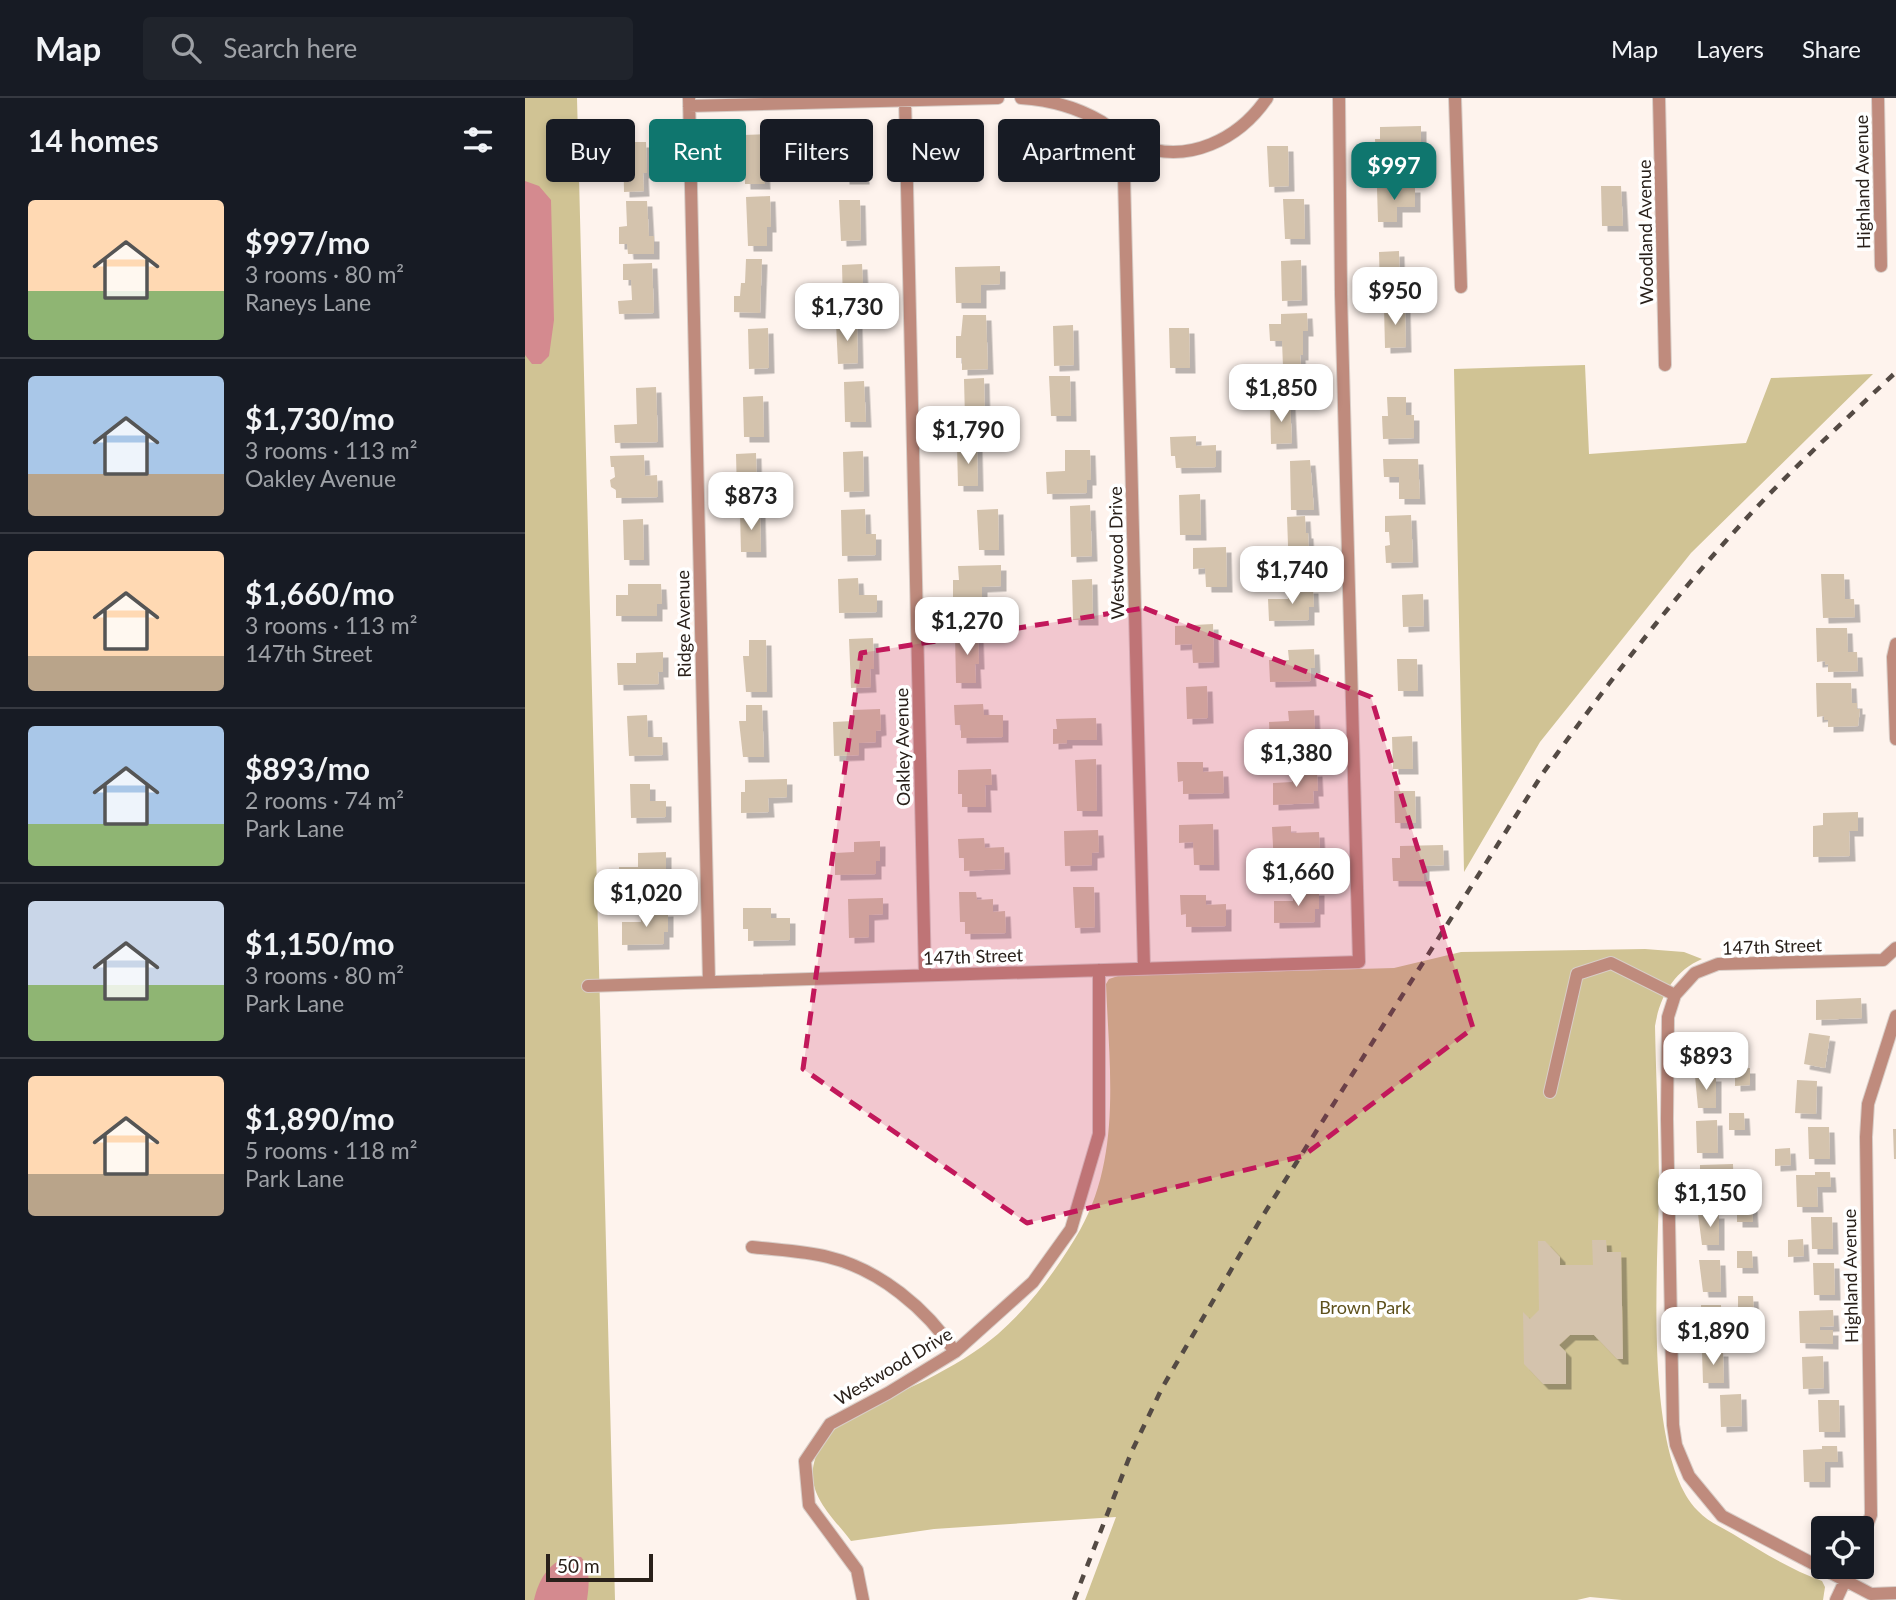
<!DOCTYPE html>
<meta charset="utf-8">
<style>
:root{--surface:#171b24;--page:#20242c;--text:#f1f3f6;--muted:#9ea1a6;--line:#363941;--accent:#0f766e}
body{margin:0;font-family:Lato,sans-serif;background:var(--page);color:var(--text);height:100vh;display:flex;flex-direction:column;font-size:26px;white-space:nowrap}
*{box-sizing:border-box;margin:0}
p{font-size:23px;color:var(--muted)}
.icon{flex:none;width:38px;height:38px;fill:none;stroke:currentColor;stroke-width:2;stroke-linecap:round;stroke-linejoin:round}
.map{position:relative;flex:1;overflow:hidden}
.drawer{display:flex;flex-direction:column;background:var(--surface);width:525px}
.drawer>*{flex:none}
.banner{position:absolute;left:21px;top:21px;width:665px;height:63px;display:flex;gap:14px}
.fabs{position:absolute;left:1286px;top:1418px;display:grid;gap:14px}
.fabs a{display:grid;place-items:center;width:63px;height:63px;border-radius:7px;background:var(--surface);box-shadow:0 4px 10px #0003;font-size:35px}
.scale{position:absolute;left:21px;bottom:18px;width:107px;box-sizing:border-box;padding-left:7px;border:4px solid #29201a;border-top:0;font-size:19px;line-height:24px;white-space:nowrap;color:#29201a;-webkit-text-stroke:5px #fff;paint-order:stroke}
.price{position:absolute;translate:-50% -60px;padding:0 16px;border-radius:14px;background:#fff;color:#222;font-size:23px;line-height:46px;filter:drop-shadow(0 2px 4px #0008)}
.price::after{content:'';position:absolute;left:50%;top:42px;width:21px;height:16px;margin-left:-10px;background:inherit;clip-path:polygon(0 0,100% 0,50% 100%)}
.price.selected{background:var(--accent);color:#fff}
ul{padding:0;list-style:none}
li{display:flex;align-items:center;gap:21px;height:175px;padding:0 28px}
li+li{border-top:2px solid var(--line)}
li span{display:grid;place-items:center;flex:none;width:196px;height:140px;border-radius:7px;color:#555}
li>.icon{margin-inline-start:auto}
span .icon{width:84px;height:84px;fill:#fffc;stroke-width:1}
li b{font-size:30px}
h2{display:flex;justify-content:space-between;align-items:center;height:84px;padding:0 28px;font-size:30px}
.chip{padding:0 24px;border-radius:7px;background:var(--surface);box-shadow:0 4px 10px #0003;font-size:24px;line-height:63px}
.chip.selected{background:var(--accent);color:#fff}
header{display:flex;align-items:center;gap:42px;box-sizing:border-box;height:98px;padding:0 35px;background:var(--surface);border-bottom:2px solid var(--line)}
header strong{font-size:33px}
nav{display:flex;gap:38px;margin-inline-start:auto;font-size:24px}
.search{width:490px;height:63px;background:var(--page);display:flex;align-items:center;gap:18px;box-sizing:border-box;padding:0 24px;border-radius:7px;color:var(--muted);font-size:26px}
main{display:flex;flex:1;min-height:0}
.map>svg:first-child{display:block}
.green{fill:#d0c394}
.water{fill:#d48a8f}
.building{fill:#d4c3ad;filter:url(#shadow)}
.lines{fill:none;stroke-linecap:round;stroke-linejoin:round}
.street-casing{stroke:#d8cdc7;stroke-width:14}
.street{stroke:#bf8b7d;stroke-width:12}
.rail{stroke:#544a44;stroke-width:4.5;stroke-dasharray:9 9;stroke-linecap:butt}
.marked{fill:#c2185b;fill-opacity:0.2;stroke:#c2185b;stroke-width:5;stroke-dasharray:14 9;stroke-linejoin:round}
.labels{text-anchor:middle;dominant-baseline:central;stroke-width:7;stroke-linejoin:round;paint-order:stroke}
.street-label{font-size:18px;fill:#29201a;stroke:#fff}
.park-label{font-size:18px;fill:#5e511c;stroke:#fff}
</style>
<header>
<strong>Map</strong>
<div class="search"><svg class="icon" aria-label="search" viewBox="0 0 24 24"><circle cx="10" cy="10" r="6"/><path d="M15 15l6 6"/></svg>Search here</div>
<nav><a>Map</a><a>Layers</a><a>Share</a></nav>
</header>
<main>
<section class="drawer">
<h2>14 homes<svg class="icon" aria-label="filters" viewBox="0 0 24 24"><path d="M4 7h16M4 17h16"/><circle cx="9" cy="7" r="2"/><circle cx="15" cy="17" r="2"/></svg></h2>
<ul>
<li><span style="background:linear-gradient(#ffd9b3 65%,#8fb573 0)"><svg class="icon" aria-label="home" viewBox="0 0 24 24"><path d="M3 11l9-7 9 7M6 9v11h12V9"/></svg></span><div><b>$997/mo</b><p>3 rooms · 80 m²</p><p>Raneys Lane</p></div></li>
<li><span style="background:linear-gradient(#a9c7e8 70%,#b9a48a 0)"><svg class="icon" aria-label="home" viewBox="0 0 24 24"><path d="M3 11l9-7 9 7M6 9v11h12V9"/></svg></span><div><b>$1,730/mo</b><p>3 rooms · 113 m²</p><p>Oakley Avenue</p></div></li>
<li><span style="background:linear-gradient(#ffd9b3 75%,#b9a48a 0)"><svg class="icon" aria-label="home" viewBox="0 0 24 24"><path d="M3 11l9-7 9 7M6 9v11h12V9"/></svg></span><div><b>$1,660/mo</b><p>3 rooms · 113 m²</p><p>147th Street</p></div></li>
<li><span style="background:linear-gradient(#a9c7e8 70%,#8fb573 0)"><svg class="icon" aria-label="home" viewBox="0 0 24 24"><path d="M3 11l9-7 9 7M6 9v11h12V9"/></svg></span><div><b>$893/mo</b><p>2 rooms · 74 m²</p><p>Park Lane</p></div></li>
<li><span style="background:linear-gradient(#c9d6e8 60%,#8fb573 0)"><svg class="icon" aria-label="home" viewBox="0 0 24 24"><path d="M3 11l9-7 9 7M6 9v11h12V9"/></svg></span><div><b>$1,150/mo</b><p>3 rooms · 80 m²</p><p>Park Lane</p></div></li>
<li><span style="background:linear-gradient(#ffd9b3 70%,#b9a48a 0)"><svg class="icon" aria-label="home" viewBox="0 0 24 24"><path d="M3 11l9-7 9 7M6 9v11h12V9"/></svg></span><div><b>$1,890/mo</b><p>5 rooms · 118 m²</p><p>Park Lane</p></div></li>
</ul>
</section>
<div class="map">
<svg width="1371" height="1502" viewBox="0 0 1371 1502">
<defs>
<filter id="shadow"><feDropShadow dx="5.5" dy="5.5" stdDeviation="0" flood-color="#0004"/></filter>
</defs>
<rect width="100%" height="100%" fill="#fef3ed"/>
<!-- green -->
<path class="green" d="M0,0H52L90,1502H0Z
M1060,267L1064,356L1221,345L1246,280L1348,276L1166,455L1015,644L939,774L929,271Z
M1120,851L1159,854L1177,861C1149,873 1135,898 1130,928C1131,983 1134,1037 1134,1092C1133,1169 1118,1357 1173,1413C1182,1423 1196,1429 1208,1436C1237,1454 1265,1471 1297,1483L1300,1489L1298,1502H1097L1065,1499L1052,1502H560L591,1419L409,1431L326,1443C309,1420 281,1397 289,1365C301,1318 364,1301 401,1282C426,1269 452,1254 473,1236C506,1207 533,1170 555,1132C597,1057 584,968 581,886L584,881L593,878L869,870L936,854Z"/>
<!-- water -->
<path class="water" d="M0,83L14,88L26,102L29,222L24,258L16,266H7L0,257Z
M43,1458L56,1459C66,1470 64,1488 62,1502H9C14,1481 23,1466 43,1458Z"/>
<!-- building -->
<path class="building" d="M896,28V50H877L878,63H851L850,41H855V29Z
M242,36L243,67L239,68L240,86H220L218,37Z
M338,40L339,81H319L318,41Z
M98,44H121L122,75H118L119,93L99,94Z
M742,48H763L764,88L744,89Z
M1076,88H1096L1098,128H1077Z
M890,89V109H872V124H853L852,90Z
M245,98L246,129H242V148H223L221,99Z
M758,101H779L780,141H760Z
M314,102H335L336,142L316,143Z
M101,103H122L124,138H129V156H103L102,146H94V129L102,128Z
M874,153L875,193L855,194L854,154Z
M221,161H237L235,215L209,214V198H215L216,185H220Z
M776,162L777,202L757,203L756,163Z
M127,165L129,215L94,216L93,203L107,202L106,182H98V166Z
M337,166L339,206L318,207L317,167Z
M475,168V186L456,187V205H431L430,169Z
M859,209H880L881,249L860,250Z
M782,215L783,233H778V257H775L776,269H758L757,243H745L744,226H756V216Z
M438,217H461L463,271L437,272V260H431V238H436Z
M311,225H332L333,265L313,266Z
M548,227L549,267L529,268L528,228Z
M243,230L244,270L224,271L223,231Z
M644,230H664L665,270H645Z
M524,278H545L546,318H526Z
M459,280L460,320L440,321L439,281Z
M339,283L341,324H320L319,284Z
M131,289L133,344L90,345L89,327L112,326L111,290Z
M238,298L239,339H219L218,299Z
M862,299H881V317H889V340L858,341L857,318H863Z
M765,305L767,345L746,346L745,306Z
M671,338V348L691,347V369L651,370L650,358H646L645,339Z
M452,347L453,388H433L432,348Z
M540,352H565L566,382H562V395L522,396L521,374L540,373Z
M338,353L339,393L319,394L318,354Z
M231,355L232,396H212L211,356Z
M119,357L120,378L132,377L133,399L91,400V392L86,389L85,382L90,379L89,369H86L85,358Z
M858,361H893L895,401H874V379H859Z
M785,362L789,412H766L765,363Z
M675,396L676,437H655L654,397Z
M565,407L567,458L546,459L545,408Z
M340,411L341,436H351V457L317,458L316,412Z
M473,411L474,452H454L452,412Z
M235,413L236,454H216L215,414Z
M886,417L888,464L861,465L860,448L865,447L864,434H860V418Z
M780,418L781,435H783L785,476H764L762,419Z
M118,421L119,462H99L98,422Z
M701,449L702,489H681L680,470L668,471V450Z
M476,467V488L457,489V506H428V482H434L433,468Z
M1296,476H1319L1320,501H1329L1330,519L1298,520Z
M333,480L334,497H352V514L314,515L313,481Z
M567,481L568,522H548L547,482Z
M103,486H136L137,506H132V518H91V497H103Z
M762,490H788L789,509H784V522L744,523L743,501H763Z
M898,496L899,528L878,529L877,497Z
M688,526L689,564L668,565L667,546L650,547V528Z
M1291,530H1322L1323,554H1332L1333,573L1303,574V566L1300,567V563L1292,564Z
M453,535L454,566H450L451,585H431L430,536Z
M348,540L349,571H345L346,589L326,590L324,541Z
M224,542H241L242,594H221L218,558H224Z
M789,551L790,570H785L786,583L745,584L744,562H764L763,552Z
M138,554V574H133L134,586L93,587L92,565H111V555Z
M872,561H892L893,593H873Z
M1291,585H1326L1327,605H1332V611H1335L1333,628L1303,629V622H1299V618L1292,619Z
M682,588L683,620L662,621L661,589Z
M458,606L459,617H478V639L436,640V627H430L429,607Z
M221,607H237L239,659H218L214,623H221Z
M355,611L356,632L351,633V644L334,645V657L309,658L308,624L328,623V612Z
M789,612L790,631H785L786,644L745,645L744,624L764,623L763,613Z
M122,617L123,639H137L138,657L104,658L102,618Z
M571,620L572,642H542V645L528,646V631H532L531,621Z
M887,638L888,671H868L867,639Z
M571,661L572,713H552L550,662Z
M652,664H678V674L698,673L699,695L658,696V683L653,684Z
M466,671L467,687H460L461,709H437V696H433V672Z
M792,673L793,693H788L789,705L748,707V685L767,684V674Z
M262,681V699L243,700L244,714L216,715V694H220V682Z
M105,686H125V703H141V719L106,720Z
M869,693H890L891,725H870Z
M1333,714V733H1324L1325,758L1288,759V728L1298,727V715Z
M688,726L689,767H669L668,744L654,745V727Z
M766,728V735L794,734L795,753H790L791,766L749,767L747,729Z
M573,732L574,754L567,755V767L540,768L539,733Z
M459,740L460,750L479,749L480,771L439,773V760H434L433,741Z
M355,743V763H351V776L310,777V755L329,754V744Z
M918,747L919,767L899,768V783H868L867,760H875V748Z
M141,754V775H136L137,787H95L94,769H113V755Z
M548,789H569L570,829L550,830Z
M768,792H794V811H790V824L749,825V803H768Z
M434,794H451L452,802L468,801V814L480,813L481,835L440,836V824H435Z
M655,797H681V807L701,806V828L661,829V816L656,817Z
M358,800V816L344,817V839L324,840L323,801Z
M218,810H246V820H265V842L223,843V831H218Z
M143,813V834H139V846L97,847V824H116L115,814Z
M1336,900L1337,920L1291,922V902Z
M1284,935L1305,938L1300,970L1279,966Z
M1210,970H1225V987L1210,988Z
M1170,978H1191V1010H1173Z
M1272,982L1292,983L1291,1016L1270,1015Z
M1204,1015H1219L1220,1032H1204Z
M1192,1022L1193,1055H1172L1171,1023Z
M1283,1029H1304L1305,1061H1284Z
M1368,1031H1371V1061H1369Z
M1265,1050L1266,1067L1250,1068V1051Z
M1208,1066L1209,1099L1175,1102L1174,1083H1186V1079L1175,1080V1067Z
M1290,1074H1305L1306,1089H1292L1293,1109H1272L1271,1077H1290Z
M1212,1107H1227L1228,1124H1212Z
M1194,1115V1147H1177L1173,1116Z
M1286,1119H1307L1308,1151H1287Z
M1278,1141L1279,1158L1263,1159V1142Z
M1067,1142H1081L1082,1154H1096L1098,1261H1092L1069,1237H1045L1034,1247L1041,1254V1286H1018L999,1266L998,1214L1005,1221L1014,1212L1013,1143H1020L1035,1159V1167H1068Z
M1212,1153H1227L1228,1170H1212Z
M1174,1162H1195L1196,1194H1178Z
M1288,1165H1309L1310,1197H1289Z
M1213,1198H1228L1229,1215H1213Z
M1176,1207H1196L1197,1239H1177Z
M1308,1212L1309,1228L1295,1229V1232H1308V1246L1275,1245L1274,1213Z
M1177,1253H1198L1199,1285H1178Z
M1298,1258L1299,1290L1278,1291L1277,1259Z
M1216,1296L1217,1328L1196,1329L1195,1297Z
M1293,1302H1314L1315,1334H1294Z
M1297,1348H1312L1313,1364H1300V1384H1279L1278,1352L1297,1351Z"/>
<g class="lines">
<!-- street casing -->
<g class="street-casing">
<path id="street" d="M164,0L184,884
M380,0L400,877
M496,0C525,2 552,9 577,24C589,32 599,42 613,47C663,67 714,41 742,0
M930,0L936,189
M1134,0L1140,267
M1353,0L1356,168
M164,8L473,0
M598,39L619,870
M1371,546L1368,559L1371,641
M1371,850L1358,862L1193,866L1170,875L1150,897L1143,919L1142,1021L1148,1327L1151,1347L1164,1378L1197,1418L1346,1496L1371,1495
M63,888L834,864L816,196L814,0
M1025,994L1052,876L1086,865L1150,897
M227,1149C252,1152 279,1153 303,1159C354,1171 402,1211 430,1254
M1337,1441L1346,1417L1341,1039L1343,1006L1371,918
M338,1502L332,1472L284,1407L280,1363L305,1326L363,1295L430,1254L508,1184L546,1131L574,1036V872
M1311,1502L1327,1468"/>
</g>
<!-- street -->
<use href="#street" class="street"/>
<!-- rail -->
<path class="rail" d="M549,1502L606,1355L637,1290L737,1119L1018,675C1078,592 1140,510 1209,434C1259,378 1316,326 1371,274"/>
</g>
<!-- marked area -->
<path class="marked" d="M619,510L846,599L948,930L778,1058L502,1125L278,971L336,555Z"/>
<g class="labels">
<!-- street labels -->
<g class="street-label">
<text transform="translate(1337 84) rotate(-91)">Highland Avenue</text>
<text transform="translate(1120 134) rotate(-91)">Woodland Avenue</text>
<text transform="translate(591 455) rotate(-91)">Westwood Drive</text>
<text transform="translate(158 526) rotate(-91)">Ridge Avenue</text>
<text transform="translate(377 649) rotate(-91)">Oakley Avenue</text>
<text transform="translate(1247 848) rotate(-2)">147th Street</text>
<text transform="translate(448 858) rotate(-2)">147th Street</text>
<text transform="translate(1325 1178) rotate(-91)">Highland Avenue</text>
<text transform="translate(368 1268) rotate(-31)">Westwood Drive</text>
</g>
<!-- park labels -->
<g class="park-label">
<text x="840" y="1209">Brown Park</text>
</g>
</g>
</svg>
<div class="fabs">
<a><svg class="icon" aria-label="locate" viewBox="0 0 24 24"><circle cx="12" cy="12" r="6"/><path d="M12 2v4M12 18v4M2 12h4M18 12h4"/></svg></a>
</div>
<div class="scale">50 m</div>
<b class="price selected" style="left:869px;top:104px">$997</b>
<b class="price" style="left:870px;top:229px">$950</b>
<b class="price" style="left:322px;top:245px">$1,730</b>
<b class="price" style="left:756px;top:326px">$1,850</b>
<b class="price" style="left:443px;top:368px">$1,790</b>
<b class="price" style="left:226px;top:434px">$873</b>
<b class="price" style="left:767px;top:508px">$1,740</b>
<b class="price" style="left:442px;top:559px">$1,270</b>
<b class="price" style="left:771px;top:691px">$1,380</b>
<b class="price" style="left:773px;top:810px">$1,660</b>
<b class="price" style="left:121px;top:831px">$1,020</b>
<b class="price" style="left:1181px;top:994px">$893</b>
<b class="price" style="left:1185px;top:1131px">$1,150</b>
<b class="price" style="left:1188px;top:1269px">$1,890</b>
<div class="banner">
<a class="chip">Buy</a>
<a class="chip selected">Rent</a>
<a class="chip">Filters</a>
<a class="chip">New</a>
<a class="chip">Apartment</a>
</div>
</div>
</main>
